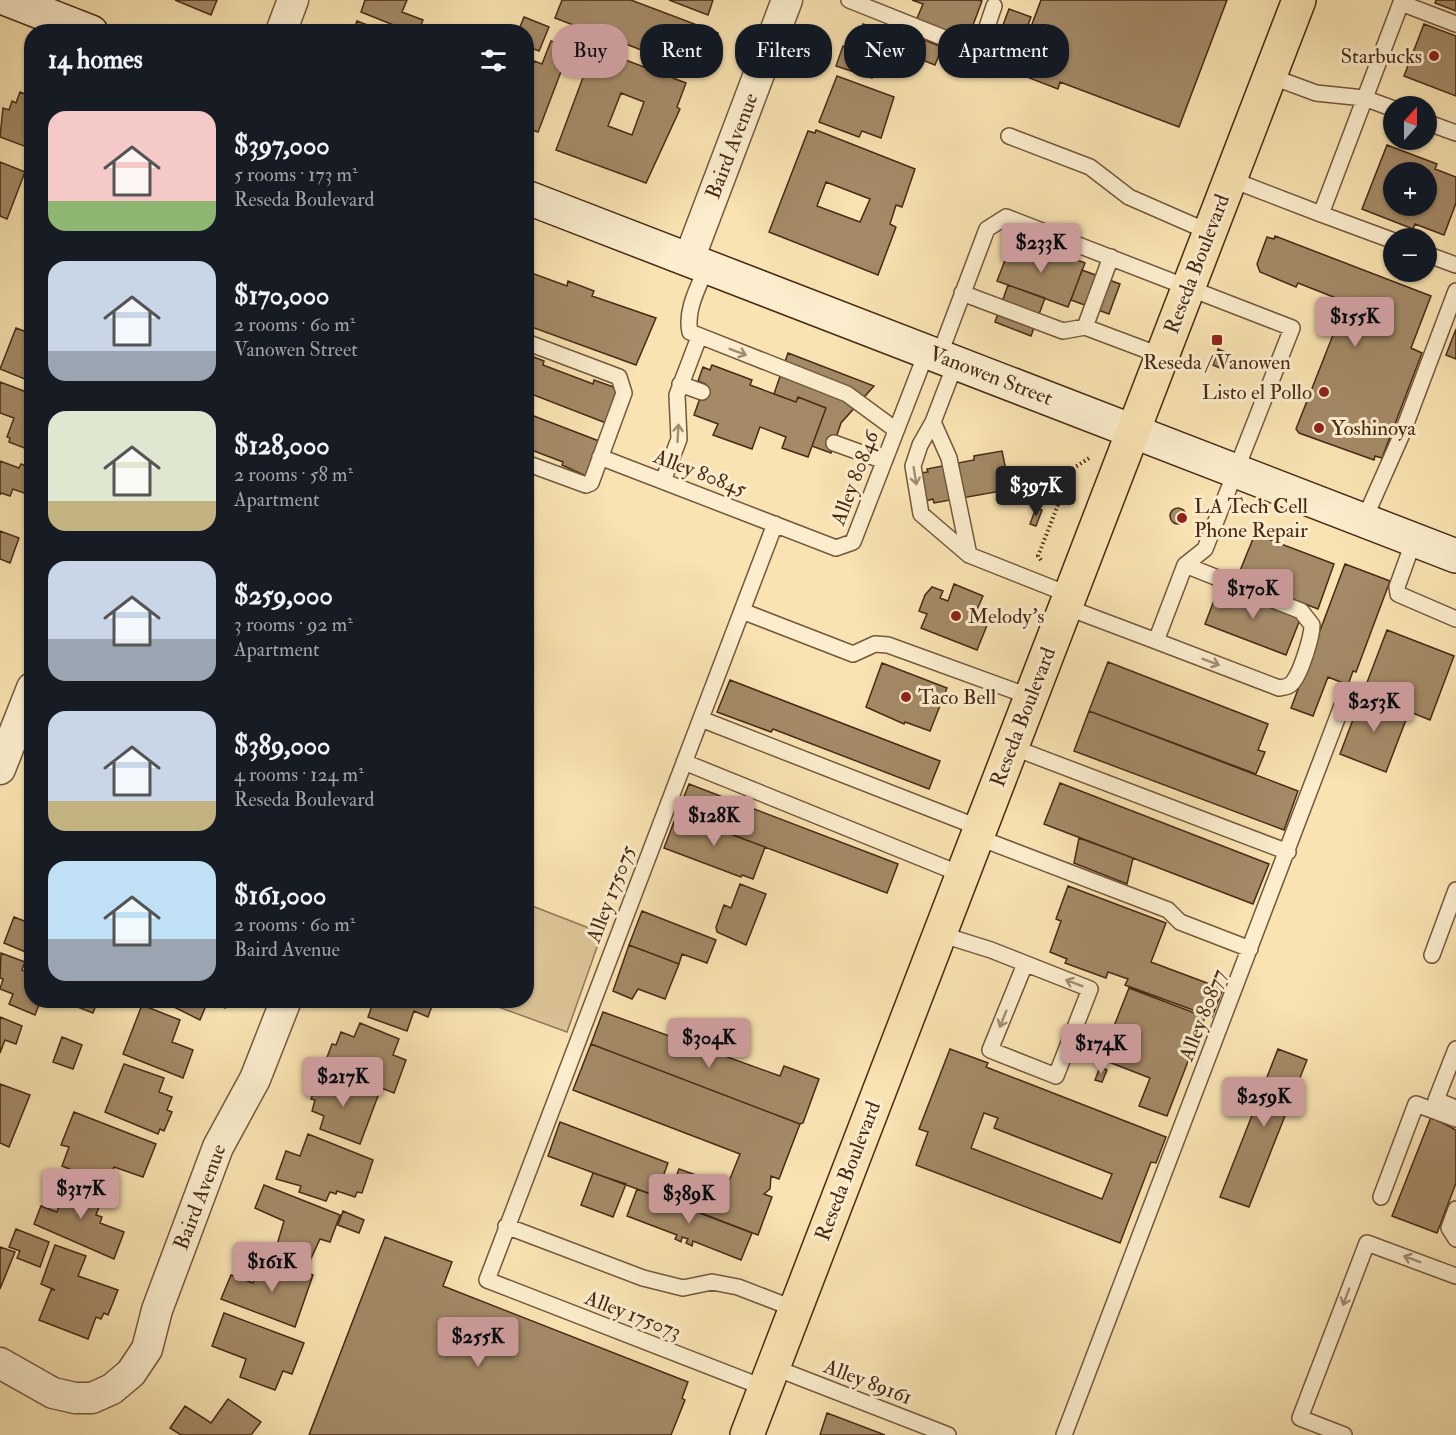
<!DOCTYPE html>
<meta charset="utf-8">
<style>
:root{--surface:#171b24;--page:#242831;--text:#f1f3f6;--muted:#9ea1a6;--accent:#c59692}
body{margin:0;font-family:"IM FELL Double Pica",serif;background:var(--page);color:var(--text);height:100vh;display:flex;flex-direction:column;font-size:22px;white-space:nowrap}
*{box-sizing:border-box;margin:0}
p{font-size:20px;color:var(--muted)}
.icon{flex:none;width:33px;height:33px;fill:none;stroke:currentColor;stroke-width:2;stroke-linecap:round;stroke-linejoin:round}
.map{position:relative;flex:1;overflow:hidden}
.sheet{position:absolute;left:24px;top:24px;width:510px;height:984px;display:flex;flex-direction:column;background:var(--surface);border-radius:24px;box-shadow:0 2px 4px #0004}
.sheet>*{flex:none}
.banner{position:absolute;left:552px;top:24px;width:570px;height:54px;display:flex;gap:12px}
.needle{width:39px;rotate:21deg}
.controls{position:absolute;left:1383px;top:96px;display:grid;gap:12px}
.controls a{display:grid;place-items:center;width:54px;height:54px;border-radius:50%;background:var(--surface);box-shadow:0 2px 4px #0004;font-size:30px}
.price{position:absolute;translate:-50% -51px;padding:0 14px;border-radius:6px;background:var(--accent);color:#111;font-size:20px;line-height:39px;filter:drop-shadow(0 2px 3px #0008)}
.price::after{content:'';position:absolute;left:50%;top:36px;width:18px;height:14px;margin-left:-9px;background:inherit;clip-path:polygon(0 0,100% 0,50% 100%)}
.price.selected{background:#222;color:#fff}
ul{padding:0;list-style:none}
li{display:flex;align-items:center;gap:18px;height:150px;padding:0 24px}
li span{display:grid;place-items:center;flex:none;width:168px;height:120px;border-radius:18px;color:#555}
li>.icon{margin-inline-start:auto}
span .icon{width:72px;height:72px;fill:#fffc;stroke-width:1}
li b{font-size:26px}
h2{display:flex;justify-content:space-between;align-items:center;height:72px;padding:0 24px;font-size:26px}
.pill{padding:0 21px;border-radius:24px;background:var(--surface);box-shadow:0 2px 4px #0004;font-size:21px;line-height:54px}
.pill.selected{background:var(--accent);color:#111}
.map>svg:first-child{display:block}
.green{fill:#dbc497;stroke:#927756;stroke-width:1.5}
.building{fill:#a48a67;stroke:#482a15;stroke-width:1.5;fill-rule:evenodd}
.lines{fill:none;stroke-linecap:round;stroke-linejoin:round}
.service-casing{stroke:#74583c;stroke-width:18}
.minor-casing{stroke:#74583c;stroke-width:33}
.secondary-casing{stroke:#482a15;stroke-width:36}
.primary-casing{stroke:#482a15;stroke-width:36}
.path{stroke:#482a15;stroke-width:4;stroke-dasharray:1.5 3;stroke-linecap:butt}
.service{stroke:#fbedcd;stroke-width:15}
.minor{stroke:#fbedcd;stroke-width:30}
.secondary{stroke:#fbedcd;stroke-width:33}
.primary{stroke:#f9e3b2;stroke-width:33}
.oneway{stroke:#a28c71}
.poi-dot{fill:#8f2418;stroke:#fbedcd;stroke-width:2}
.labels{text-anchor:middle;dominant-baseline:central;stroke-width:6;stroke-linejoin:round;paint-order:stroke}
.poi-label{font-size:21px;fill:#482a15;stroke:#fbedcd;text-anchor:start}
.street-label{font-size:21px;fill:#482a15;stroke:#fbedcd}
</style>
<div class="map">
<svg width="1456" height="1435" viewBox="0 0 1456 1435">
<rect width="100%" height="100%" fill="#f9e3b2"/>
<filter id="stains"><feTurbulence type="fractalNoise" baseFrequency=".00333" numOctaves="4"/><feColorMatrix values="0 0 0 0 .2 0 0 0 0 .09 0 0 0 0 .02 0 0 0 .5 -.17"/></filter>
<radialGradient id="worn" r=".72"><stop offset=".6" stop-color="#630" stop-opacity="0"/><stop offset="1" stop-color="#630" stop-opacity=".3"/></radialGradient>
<!-- green -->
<path class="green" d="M527,904L602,933L567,1032L482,1001L526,1000Z"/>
<!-- building -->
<path class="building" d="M175,0H217L211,15Z
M365,0H407L402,12L423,20L418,32H411L361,12Z
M562,0H631L718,33L703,74L613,39L615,35L603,31L602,36L555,18Z
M669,0H713L708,15Z
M912,0H979L982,1L967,41L915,23L923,4Z
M1041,0H1227L1179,127L1060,82L1058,89L1014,72Z
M1436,0H1456V11L1435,3Z
M1009,9L1031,17L1013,65L991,57Z
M524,17L549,27L539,51L526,46V32H518Z
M357,21L385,32H353Z
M863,24L892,34L880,66L876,65L872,78L836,66L843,46L853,50Z
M1424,24L1456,36V96L1404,76Z
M919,38L942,47L935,65L912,56Z
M551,41L570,48L538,132L526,128V72L530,73L534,61L542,64Z
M594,48L686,83L677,107L680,109L646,183L556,150ZM621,93L644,102L632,135L608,126Z
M954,51L978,61L972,77L948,67Z
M837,76L894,97L881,138L862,131L859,137L819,122Z
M20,92L32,97V149L0,137L3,108L9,110L12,101L16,103Z
M816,130L915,169L902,207L896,205L890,224L896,227L878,275L769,232L808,131L815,133ZM826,182L870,199L860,222L817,206Z
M1387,145L1437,164L1435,169L1456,177V203L1444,235L1415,224L1413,229L1362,209ZM1394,172H1426V206H1394Z
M0,162L25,172L7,219L0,216Z
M1275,236L1431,296L1411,348L1422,353L1382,458L1375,456L1374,460L1299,433L1296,429L1346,302L1298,283L1296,287L1260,272L1257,264L1267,237L1274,239Z
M1012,242L1057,259L1058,253L1085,263L1068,307L997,281Z
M1082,270L1120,284L1109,314L1071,300Z
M526,271L567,286L568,281L594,291L592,296L656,318L636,365L526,325Z
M1008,285L1045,298L1031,336L995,322Z
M16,328L32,334V382L0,369Z
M1456,329V359L1446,355Z
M1218,349L1225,352L1220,368L1213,365Z
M788,353L874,386L841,423L831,453L812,446L826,408L798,397L796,402L774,394Z
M526,354L544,361L543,365L593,384L594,380L619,389L606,423L526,392Z
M712,365L752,380L750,385L796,402L798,397L826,408L808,457L782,448L786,437L760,427L752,449L713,435L718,424L694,415L705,384L698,381L703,367L710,370Z
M0,382L29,393L28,395L32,397V451L9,442L10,438L7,437L14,418L0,413Z
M526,413L599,441L586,476L562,465L563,462L526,448Z
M1002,451L1008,480H1004L1007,490L934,503L933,499L926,501L921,473L928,472L927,469L974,460V456Z
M0,461L19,468L21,464L32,468V496L13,489L10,496L1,493L0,495Z
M1170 516a8 8 0 1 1 16 0a8 8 0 1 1-16 0Z
M1036,508L1042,510L1036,526L1030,524Z
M0,531L19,538L10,563L0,559Z
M1255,534L1334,564L1318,609L1237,578Z
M1345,564L1390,581L1356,672L1353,671L1348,685L1328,677L1313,716L1291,708Z
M954,584L983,596L976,612L990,618L977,650L921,628L927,614L919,611L925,595L932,587L943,591L940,598L948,601Z
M1220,585L1301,617L1286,655L1205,624Z
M1387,630L1454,656L1430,720L1363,693Z
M1108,662L1268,724L1258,750L1265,752L1256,774L1089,711Z
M882,663L947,688L930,731L905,722L904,724L866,707Z
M730,680L940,761L929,789L773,729L771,732L717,712Z
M1363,693L1409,712L1386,772L1340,754Z
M1089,711L1298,791L1284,830L1074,751Z
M1060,783L1269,864L1253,904L1044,824Z
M689,784L898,864L887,893L677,814Z
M677,814L765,847L753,879L742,875L741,877L664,848Z
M1079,838L1133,858L1127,884L1074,863Z
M740,884L766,894L746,945L717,932L716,927L724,905L731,908Z
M1068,886L1166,923L1151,962L1223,989L1212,1017L1125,985L1128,979L1108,972L1106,978L1065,963L1067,959L1050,952L1061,921L1056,919Z
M642,911L716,940L707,963L682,954L679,964L629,945Z
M14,917L32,924V947L28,953L4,943Z
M629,945L679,964L665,999L638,989L632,999L613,991Z
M1,953L25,962L22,970L32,974V1000H41L35,1015L9,1004L13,994L0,989L3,979L0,978Z
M1129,988L1205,1017L1167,1116L1139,1106L1150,1078L1101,1059Z
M72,1000H98L93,1013L70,1004Z
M160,1000H228L225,1008L208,1001L200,1020Z
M374,1000H434L428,1017L414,1011L407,1031L368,1017Z
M142,1005L180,1020L172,1042L193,1050L183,1078L123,1054Z
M603,1012L780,1076L784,1066L819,1079L803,1123L800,1124L591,1044Z
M0,1017L22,1026L16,1044L5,1040L0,1053Z
M360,1023L399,1039L393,1055L406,1060L394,1093L328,1067L329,1065L325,1063L332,1044L336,1045L341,1032L354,1037Z
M62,1037L82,1045L73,1069L53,1062Z
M591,1044L800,1124L779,1179L771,1176L770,1189L764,1194L772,1197L758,1235L667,1200L679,1169L727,1186L740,1154L573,1090Z
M950,1049L988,1063L986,1067L1166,1137L1156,1163L1151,1162L1120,1243L916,1165L928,1132L919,1129ZM984,1113L998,1118L994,1128L1112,1174L1102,1199L971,1148Z
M1278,1049L1307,1060L1249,1207L1220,1197Z
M124,1064L164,1078L159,1092L172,1097L167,1110L172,1112L164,1131L160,1129L158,1134L105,1112Z
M1100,1067L1107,1070L1102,1082L1095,1080Z
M325,1074L378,1096L360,1144L320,1129L324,1116L312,1111L315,1100L311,1099L320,1076L324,1078Z
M0,1084L30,1095L9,1147L0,1143Z
M74,1112L156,1144L143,1177L114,1167L112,1173L106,1170L102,1182L62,1166L69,1147L61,1145Z
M1431,1117L1456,1130V1183L1437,1233L1392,1216Z
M560,1122L668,1163L656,1196L548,1156Z
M308,1134L373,1160L362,1193L357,1192L355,1197L337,1191L336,1194L330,1192L326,1201L299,1192L301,1186L276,1179L286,1151L300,1156Z
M593,1173L626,1184L613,1217L581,1205Z
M68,1179L104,1193L96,1215L102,1217L100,1223L124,1232L114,1259L34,1224L41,1206L57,1212Z
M264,1185L340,1215L330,1242L320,1239L307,1267L283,1258L285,1253L280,1251L277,1245L284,1221L255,1208Z
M637,1189L752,1233L741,1260L693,1241L692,1246L686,1243L688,1239L682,1237L681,1242L675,1239L677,1235L627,1216Z
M343,1211L364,1220L359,1233L338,1225Z
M16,1229L49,1242L40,1267L17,1258L20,1251L9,1247Z
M385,1237L452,1262L443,1286L688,1382L682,1398L685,1400L671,1435H309Z
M55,1245L86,1256L78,1276L118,1290L108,1315L104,1313L101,1319L96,1317L88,1339L39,1320L51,1290H55L41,1284Z
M0,1247L15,1252L0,1289Z
M277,1261L313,1275L295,1327L221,1299L231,1275L253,1283L259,1267L273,1272Z
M224,1313L304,1343L292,1374L283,1371L275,1390L240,1377L246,1359L212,1346Z
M228,1399L261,1422L251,1435H181L170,1428L185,1406L211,1423Z
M827,1413L885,1435H820Z"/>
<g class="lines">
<!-- service casing -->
<g class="service-casing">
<path id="service" d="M849,0L972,49L983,39L994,6
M1401,3L1456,24
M1270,76L1316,93L1364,98L1394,109
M1426,122L1456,133
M1009,136L1090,167L1129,197L1209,232
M1230,179L1321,214
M1394,241L1321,214L1402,0
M1426,254L1456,265
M707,266C699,286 685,310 690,332L847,394L896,430
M962,293L1063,331L1085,327L1162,356
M1085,327L1111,257
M526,342L619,377L624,393L591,483L586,485L526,463
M939,356L987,229L1006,217L1292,328L1205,549L1185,565L1156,641L1066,607
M956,362L933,422L920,445L913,466L921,514L969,555L1070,595
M680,384L702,392
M933,422L949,458L969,555
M834,443L884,461
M600,457L836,548L853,542L927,351
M663,481L679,439L677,395L699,337
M1364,520L1402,434L1456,291
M1414,540L1397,587L1398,594L1456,619
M742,611L853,654L875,644L888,645L1031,697
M1156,641L1279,688C1285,687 1289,687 1293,682C1301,672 1312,637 1312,625L1301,611L1185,565
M701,719L980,828
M1012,747L1288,852
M684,762L963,875
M977,837L1168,910L1180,922L1250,949
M940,934L991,950L1090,989L1056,1076L990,1050L1025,964
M1432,955L1456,890
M1456,1049L1436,1100L1456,1108
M1381,1197L1416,1104L1456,1119
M1456,1209L1449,1228L1456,1239
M506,1226L643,1278L683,1288L712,1282L738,1287L795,1309
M773,1367L948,1435
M765,1388L487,1280L775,524
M1064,1435L1343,703
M1344,1435L1300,1418L1367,1243L1456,1276"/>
</g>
<!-- minor casing -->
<g class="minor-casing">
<path id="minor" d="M281,32L293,0
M689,259L787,0
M0,769L32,688
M0,1363L53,1393L75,1398H92L112,1389L131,1373L147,1349L157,1310L218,1147L255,1079L286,1000"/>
</g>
<!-- secondary casing -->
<g class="secondary-casing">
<path id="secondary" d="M9,0L91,32
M526,197L1456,556"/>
</g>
<!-- primary casing -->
<g class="primary-casing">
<path id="primary" d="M747,1435L1299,0"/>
</g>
<!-- path -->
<path class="path" d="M1041,560L1038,556L1072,469L1091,457"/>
<!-- service -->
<use href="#service" class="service"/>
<!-- minor -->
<use href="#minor" class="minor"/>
<!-- secondary -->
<use href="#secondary" class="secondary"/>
<!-- primary -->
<use href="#primary" class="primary"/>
</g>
<!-- one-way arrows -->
<defs><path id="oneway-shaft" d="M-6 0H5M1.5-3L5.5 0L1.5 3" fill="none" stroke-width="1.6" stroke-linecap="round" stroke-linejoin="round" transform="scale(1.5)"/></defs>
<g class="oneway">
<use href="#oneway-shaft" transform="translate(738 352) rotate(21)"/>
<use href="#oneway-shaft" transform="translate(678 433) rotate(-87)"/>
<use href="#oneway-shaft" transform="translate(915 476) rotate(81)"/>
<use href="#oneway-shaft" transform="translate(1211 662) rotate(21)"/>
<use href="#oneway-shaft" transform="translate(1074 983) rotate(-159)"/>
<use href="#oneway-shaft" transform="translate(1003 1019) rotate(112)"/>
<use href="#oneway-shaft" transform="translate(1412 1259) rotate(-159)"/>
<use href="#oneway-shaft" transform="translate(1346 1297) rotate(111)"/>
</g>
<!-- markers -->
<g class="poi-dot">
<circle cx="1434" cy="56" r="6"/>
<rect x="1211" y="334" width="12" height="12" rx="3"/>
<circle cx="1324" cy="392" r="6"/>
<circle cx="1319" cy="428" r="6"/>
<circle cx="1182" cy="518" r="6"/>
<circle cx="956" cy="616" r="6"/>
<circle cx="906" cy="697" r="6"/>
</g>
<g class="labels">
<!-- poi labels -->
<g class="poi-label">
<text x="1422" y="56" text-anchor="end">Starbucks</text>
<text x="1217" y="362" text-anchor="middle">Reseda / Vanowen</text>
<text x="1312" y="392" text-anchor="end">Listo el Pollo</text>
<text x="1331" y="428">Yoshinoya</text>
<text x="1194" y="506">LA Tech Cell<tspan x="1194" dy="24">Phone Repair</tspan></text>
<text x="968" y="616">Melody's</text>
<text x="918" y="697">Taco Bell</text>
</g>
<!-- street labels -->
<g class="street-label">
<text transform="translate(732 146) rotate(-69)">Baird Avenue</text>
<text transform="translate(1197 264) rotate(-69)">Reseda Boulevard</text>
<text transform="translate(991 376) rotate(21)">Vanowen Street</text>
<text transform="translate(700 473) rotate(21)">Alley 80845</text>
<text transform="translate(855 478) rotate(-69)">Alley 80846</text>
<text transform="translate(1023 717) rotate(-69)">Reseda Boulevard</text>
<text transform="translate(611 894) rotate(-69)">Alley 175075</text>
<text transform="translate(1203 1015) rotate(-69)">Alley 80877</text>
<text transform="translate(848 1171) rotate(-69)">Reseda Boulevard</text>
<text transform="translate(200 1197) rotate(-69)">Baird Avenue</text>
<text transform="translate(633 1315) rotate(21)">Alley 175073</text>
<text transform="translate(868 1382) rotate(21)">Alley 89161</text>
</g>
</g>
<rect width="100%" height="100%" filter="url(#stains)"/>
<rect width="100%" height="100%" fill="url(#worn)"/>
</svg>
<div class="controls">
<a><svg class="needle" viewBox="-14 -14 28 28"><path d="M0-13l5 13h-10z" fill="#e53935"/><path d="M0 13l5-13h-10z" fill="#9ea1a6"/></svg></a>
<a>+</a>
<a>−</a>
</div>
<b class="price" style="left:1041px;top:274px">$233K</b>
<b class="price" style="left:1355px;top:348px">$155K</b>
<b class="price selected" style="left:1036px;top:517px">$397K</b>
<b class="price" style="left:1253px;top:620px">$170K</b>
<b class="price" style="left:1374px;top:733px">$253K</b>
<b class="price" style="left:714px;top:847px">$128K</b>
<b class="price" style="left:709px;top:1069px">$304K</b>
<b class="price" style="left:1101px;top:1075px">$174K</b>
<b class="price" style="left:343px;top:1108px">$217K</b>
<b class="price" style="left:1264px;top:1128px">$259K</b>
<b class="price" style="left:81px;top:1220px">$317K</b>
<b class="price" style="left:689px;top:1225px">$389K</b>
<b class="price" style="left:272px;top:1293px">$161K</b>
<b class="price" style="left:478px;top:1368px">$255K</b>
<div class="banner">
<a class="pill selected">Buy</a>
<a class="pill">Rent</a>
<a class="pill">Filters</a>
<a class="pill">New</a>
<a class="pill">Apartment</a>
</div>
<section class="sheet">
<h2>14 homes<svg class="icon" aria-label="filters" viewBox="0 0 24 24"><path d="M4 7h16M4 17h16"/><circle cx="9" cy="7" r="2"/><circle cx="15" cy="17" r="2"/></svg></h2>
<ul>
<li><span style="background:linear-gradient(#f6c9c9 75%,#8fb573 0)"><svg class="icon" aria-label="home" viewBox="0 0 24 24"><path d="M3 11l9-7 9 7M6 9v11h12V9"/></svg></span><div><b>$397,000</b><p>5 rooms · 173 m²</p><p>Reseda Boulevard</p></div></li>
<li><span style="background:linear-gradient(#c9d6e8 75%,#9aa5b1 0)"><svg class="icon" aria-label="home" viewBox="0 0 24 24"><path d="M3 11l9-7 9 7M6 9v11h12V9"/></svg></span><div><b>$170,000</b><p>2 rooms · 60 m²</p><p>Vanowen Street</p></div></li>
<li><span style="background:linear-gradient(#dfe7d0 75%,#c2b280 0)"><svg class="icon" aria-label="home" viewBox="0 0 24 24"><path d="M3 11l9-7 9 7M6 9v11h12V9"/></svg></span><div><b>$128,000</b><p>2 rooms · 58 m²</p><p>Apartment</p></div></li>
<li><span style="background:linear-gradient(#c9d6e8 65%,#9aa5b1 0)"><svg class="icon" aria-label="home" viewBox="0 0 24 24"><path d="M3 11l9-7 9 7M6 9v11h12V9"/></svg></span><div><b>$259,000</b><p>3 rooms · 92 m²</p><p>Apartment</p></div></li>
<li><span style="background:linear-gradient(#c9d6e8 75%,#c2b280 0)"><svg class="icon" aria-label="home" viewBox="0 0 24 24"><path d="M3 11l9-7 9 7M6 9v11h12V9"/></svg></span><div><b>$389,000</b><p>4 rooms · 124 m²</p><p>Reseda Boulevard</p></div></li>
<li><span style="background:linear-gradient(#bfe0f5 65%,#9aa5b1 0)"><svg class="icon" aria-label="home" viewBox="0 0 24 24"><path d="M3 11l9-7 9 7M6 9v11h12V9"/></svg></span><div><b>$161,000</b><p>2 rooms · 60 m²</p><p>Baird Avenue</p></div></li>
</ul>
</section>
</div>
